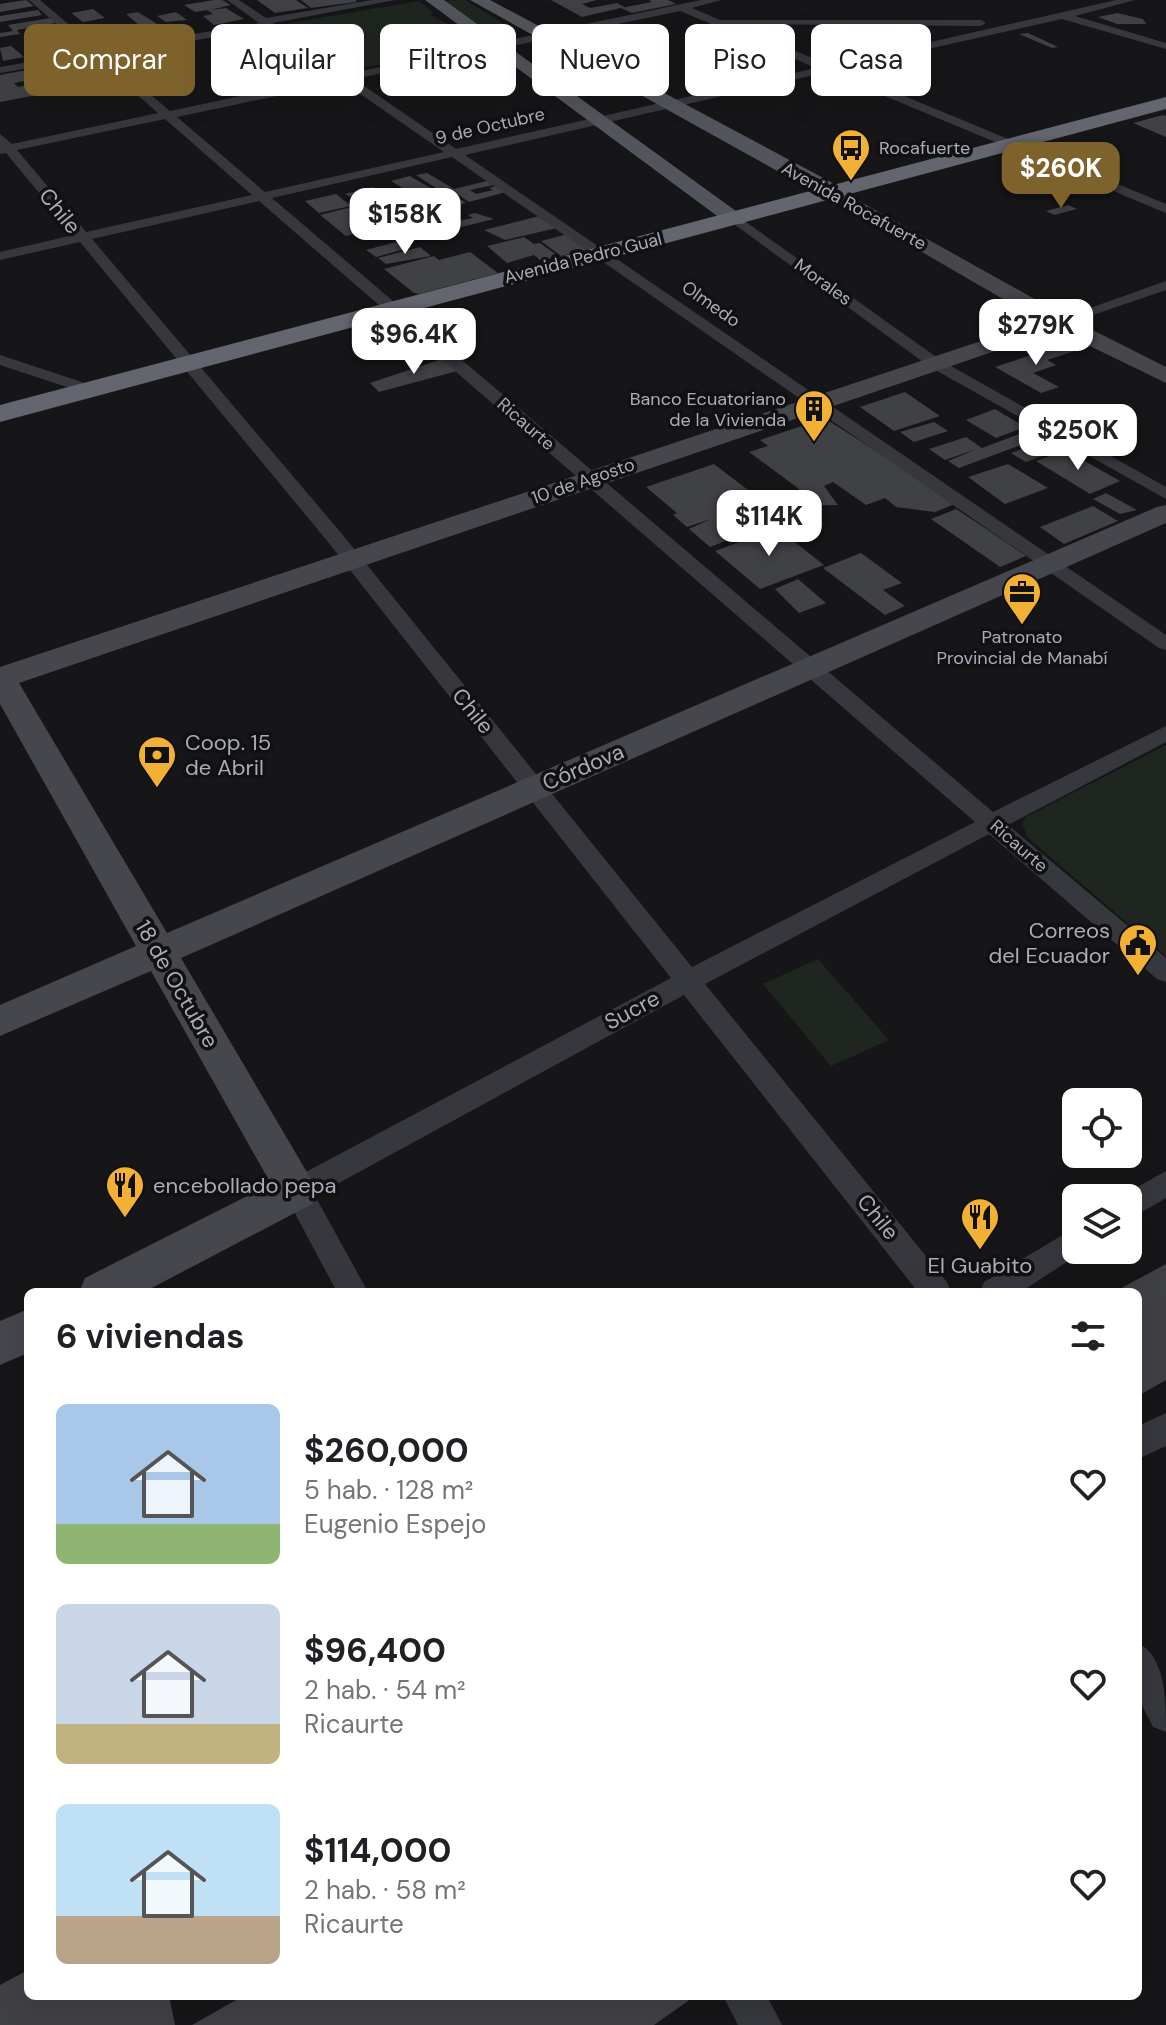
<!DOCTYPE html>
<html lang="es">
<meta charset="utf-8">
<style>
:root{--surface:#fff;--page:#f6f6f6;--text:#202124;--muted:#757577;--accent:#7e622b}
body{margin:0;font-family:"DM Sans",sans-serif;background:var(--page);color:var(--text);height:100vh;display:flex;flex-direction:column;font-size:30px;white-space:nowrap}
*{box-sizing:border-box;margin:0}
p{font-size:26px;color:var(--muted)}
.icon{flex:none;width:44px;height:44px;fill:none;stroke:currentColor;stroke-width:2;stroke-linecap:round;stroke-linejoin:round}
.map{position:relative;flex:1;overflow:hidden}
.sheet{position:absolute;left:24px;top:1288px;width:1118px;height:712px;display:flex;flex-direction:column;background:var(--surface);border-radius:12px;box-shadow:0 8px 32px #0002}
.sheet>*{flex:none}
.hud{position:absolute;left:24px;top:24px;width:1118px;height:72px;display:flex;gap:16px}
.tools{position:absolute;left:1062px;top:1088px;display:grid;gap:16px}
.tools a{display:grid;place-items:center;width:80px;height:80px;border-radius:12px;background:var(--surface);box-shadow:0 8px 32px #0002;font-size:40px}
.price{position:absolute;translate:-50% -68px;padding:0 18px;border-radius:16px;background:#fff;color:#222;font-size:26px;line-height:52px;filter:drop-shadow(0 2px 4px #0008)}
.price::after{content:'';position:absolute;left:50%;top:48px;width:24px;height:18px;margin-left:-12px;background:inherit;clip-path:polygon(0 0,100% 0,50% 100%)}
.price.on{background:var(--accent);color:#fff}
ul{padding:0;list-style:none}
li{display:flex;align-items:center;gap:24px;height:200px;padding:0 32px}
li span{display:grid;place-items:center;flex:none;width:224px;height:160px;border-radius:12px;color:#555}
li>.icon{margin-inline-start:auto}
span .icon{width:96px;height:96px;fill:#fffc;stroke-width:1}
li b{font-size:34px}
h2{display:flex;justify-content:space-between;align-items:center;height:96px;padding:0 32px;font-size:34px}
.chip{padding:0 28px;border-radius:12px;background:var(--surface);box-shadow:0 8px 32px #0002;font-size:28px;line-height:72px}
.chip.on{background:var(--accent);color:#fff}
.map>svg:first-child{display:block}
.green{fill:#1e261f}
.building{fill:#404145}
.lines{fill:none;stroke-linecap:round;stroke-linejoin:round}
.street{fill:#37383d;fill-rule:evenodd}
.secondary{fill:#45474d;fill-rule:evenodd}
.primary{fill:#53555c;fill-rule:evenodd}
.highway{fill:#63666e;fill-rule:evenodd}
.labels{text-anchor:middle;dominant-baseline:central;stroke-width:7;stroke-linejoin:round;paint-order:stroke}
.far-street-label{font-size:18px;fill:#a8adb8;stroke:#111113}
.far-poi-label{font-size:18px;fill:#a8adb8;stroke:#111113;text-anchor:start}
.street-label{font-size:22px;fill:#a8adb8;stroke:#111113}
.poi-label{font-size:22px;fill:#a8adb8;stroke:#111113;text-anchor:start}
</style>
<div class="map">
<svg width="1166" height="2025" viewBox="0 0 1166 2025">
<rect width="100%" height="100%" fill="#161618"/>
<!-- green -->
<path class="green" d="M465,0L517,32L516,34L493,36L445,1Z
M419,1L433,12L431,15L457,29L474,44L363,68L342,67L285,28L290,23Z
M1166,745V956L1028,838L1022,824L1026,817Z
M818,959L889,1040L831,1066L763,984Z"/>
<!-- building -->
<path class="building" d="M26,0L34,6L0,12V4Z
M214,0H222L231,5L210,10L226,8L244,19L214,25L203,16L213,14L207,10L195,12L184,5Z
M257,0H296L308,8L275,13Z
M301,0H356V2L311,8Z
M551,0H597L582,4L590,8L617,3L625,7L582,17Z
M649,0H668L676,4L632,13L621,8L652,2Z
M93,9L105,18L83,22L71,13Z
M38,10L42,15L0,22V16Z
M138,12L165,29L124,36L109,28L139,25L126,14Z
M176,12L187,20L166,22L157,16Z
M1117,13L1143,19L1146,24H1117L1098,17Z
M51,18L56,23L17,30L20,34L0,37V33L13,31L8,25Z
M1028,33L1039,38L1058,47L1052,48L1019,34Z
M11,46L24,57L3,61L0,48Z
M175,49L179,52L129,61L125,58Z
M37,68L48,77L14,83L18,87L47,81L58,91L0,102V75Z
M108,69L116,76L87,82L79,74Z
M1163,115L1166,116V137L1133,123Z
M427,173L454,189L487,181L493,185L470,190L476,194L493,190L489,188L496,186L506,192L469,202L457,194L448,196L416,175Z
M410,176L442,195L424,201L391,181Z
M373,187L379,192L393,188L399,193L374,199L367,193L350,197L345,194Z
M336,194L351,206L319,213L305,201Z
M456,196L466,203L451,207L441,200Z
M375,201L400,220L376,226L385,233L360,239L354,234L346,236L320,215Z
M1068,205L1077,209L1054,215L1046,211Z
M475,213L494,219L461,227L458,221L473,218L468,215Z
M539,216L557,228L505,240L484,230Z
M568,234L588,249L561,256L541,241Z
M524,237L534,244L540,243L558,256L541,261L534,255L507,263L487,246Z
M403,240L412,247L376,257L366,250Z
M420,247L431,256L386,264L378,258Z
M470,252L498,273L419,294L414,293L384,269L434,256L439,260Z
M1068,343L1081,349L1047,360L1056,365L1033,373L1059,387L1041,393L995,367Z
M442,359L457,371L379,392L370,383Z
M905,392L940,416L894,431L860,407Z
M995,409L1025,427L996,438L966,420Z
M820,420L829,421L957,503L935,512L896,507L885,498L866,505L833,482L824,486L838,505L751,506L773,523L710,547L689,529L711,519L687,527L673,515L677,513L646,487L714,464L752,493L799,494V489L749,452L768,446L760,440Z
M934,422L948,431L914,442L900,432Z
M1030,430L1042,437L959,468L948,461L977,449L945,460L929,449L966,437L982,448Z
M1049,439L1065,448L1026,462L1011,453Z
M1065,450L1120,481L1090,494L1036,461Z
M1008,464L1048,488L1005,504L968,477Z
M1106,493L1137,510L1120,514L1093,499Z
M1093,506L1118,521L1064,544L1040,527Z
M956,509L985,528L1026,556L1000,567L931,519Z
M777,528L824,565L760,589L715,551Z
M861,553L902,583L883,590L905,606L885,615L823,568Z
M798,579L826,603L799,613L775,589Z
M1166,1264V1380L1138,1396V1292H1114Z
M28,1970V1996H169L175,2025H0V1985Z
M243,1996H695L654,2025H192Z"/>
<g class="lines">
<!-- street -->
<path class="street" d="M29,0H40L99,50L259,23L227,0H239L266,18L372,0H395L273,23L347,74L701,0H721L692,8L720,20H981L986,23L981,26L731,24L829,65L1116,0H1135L1075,16L1166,43V49L1062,19L839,69L1166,204V213L827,72L465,155L1166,635V650L1159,648L452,157L272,198L993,812L1166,726V742L1008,825L1166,958V982L1157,979L989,834L705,984L947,1282L951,1292H918L684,995L315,1196L368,1292H337L283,1191L287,1182L671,978L328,542L80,242L0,260V252L74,235L6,153L0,154V134L12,144L158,113L94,57L0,73V67L88,52ZM680,11L816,68L456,149L354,79ZM266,28L335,76L170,111L105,56ZM343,82L444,152L265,192L177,117ZM165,119L252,195L86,232L17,150ZM259,201L975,822L692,967L342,534L92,239Z
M736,215L942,361L1166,487V499L930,367L731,222V216Z
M1166,281V290L1064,325L1059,327L1051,322Z
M0,355L94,386L96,389L88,394L0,365Z
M1166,1171V1198L1128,1220V1198H1118Z
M1076,1227V1250H1085L1021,1292H980L984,1282Z
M1166,1413V1446L1138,1459V1426Z
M1138,1643C1166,1657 1166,1701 1166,1732L1153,1727L1138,1698Z
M723,1996H767L782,2025H738Z"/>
<!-- secondary -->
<path class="secondary" d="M834,187L1067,317L1166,367V383L1057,330L19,683L167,933L1157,507L1166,505V523L181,958L318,1191L312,1204L144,1292H79L85,1278L271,1184L151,971L0,1036V1005L136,946L0,704V667L1041,321L827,197L824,193Z
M28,1309V1353L0,1365V1321Z"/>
<!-- primary -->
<path class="primary" d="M425,0H444L747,219L744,224H728Z
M470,0H490L842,188L845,193L842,198H826Z"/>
<!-- highway -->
<path class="highway" d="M1166,97V109L0,422V405Z"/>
</g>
<!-- icons -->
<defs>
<g id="bus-pin" transform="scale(2)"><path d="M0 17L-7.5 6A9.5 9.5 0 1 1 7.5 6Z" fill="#f2b134" stroke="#111113"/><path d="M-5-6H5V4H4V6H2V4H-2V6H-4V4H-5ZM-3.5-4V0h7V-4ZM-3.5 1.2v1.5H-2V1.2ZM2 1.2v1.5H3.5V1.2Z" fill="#111"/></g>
<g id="building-pin" transform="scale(2)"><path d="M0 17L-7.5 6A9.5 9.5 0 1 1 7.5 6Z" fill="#f2b134" stroke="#111113"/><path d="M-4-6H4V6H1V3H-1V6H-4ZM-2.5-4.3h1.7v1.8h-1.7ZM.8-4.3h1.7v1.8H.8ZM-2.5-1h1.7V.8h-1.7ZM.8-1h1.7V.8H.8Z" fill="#111"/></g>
<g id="office-pin" transform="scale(2)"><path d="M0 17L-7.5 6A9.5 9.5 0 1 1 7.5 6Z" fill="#f2b134" stroke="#111113"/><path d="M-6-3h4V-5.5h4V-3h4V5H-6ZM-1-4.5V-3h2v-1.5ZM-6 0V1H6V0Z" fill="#111"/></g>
<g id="bank-pin" transform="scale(2)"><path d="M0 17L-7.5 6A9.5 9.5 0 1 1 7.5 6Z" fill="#f2b134" stroke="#111113"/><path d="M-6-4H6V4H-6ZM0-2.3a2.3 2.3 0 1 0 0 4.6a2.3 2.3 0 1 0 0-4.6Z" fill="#111"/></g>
<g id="civic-pin" transform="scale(2)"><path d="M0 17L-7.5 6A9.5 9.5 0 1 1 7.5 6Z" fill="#f2b134" stroke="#111113"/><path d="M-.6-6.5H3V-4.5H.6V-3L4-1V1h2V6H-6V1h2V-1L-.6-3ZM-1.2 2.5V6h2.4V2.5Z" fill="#111"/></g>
<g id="restaurant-pin" transform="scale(2)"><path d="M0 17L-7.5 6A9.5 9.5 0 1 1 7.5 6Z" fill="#f2b134" stroke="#111113"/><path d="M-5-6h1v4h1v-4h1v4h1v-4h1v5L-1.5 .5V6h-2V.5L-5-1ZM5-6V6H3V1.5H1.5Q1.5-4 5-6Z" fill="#111"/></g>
</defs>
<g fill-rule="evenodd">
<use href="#bus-pin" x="851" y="148"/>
<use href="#building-pin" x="814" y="409"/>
<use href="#office-pin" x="1022" y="592"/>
<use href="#bank-pin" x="157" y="755"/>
<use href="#civic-pin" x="1138" y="943"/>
<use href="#restaurant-pin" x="125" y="1185"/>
<use href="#restaurant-pin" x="980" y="1217"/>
</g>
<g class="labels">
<!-- far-street labels -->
<g class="far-street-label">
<text transform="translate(490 126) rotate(-13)">9 de Octubre</text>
<text transform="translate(854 206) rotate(29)">Avenida Rocafuerte</text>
<text transform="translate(583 258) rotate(-14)">Avenida Pedro Gual</text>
<text transform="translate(823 282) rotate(36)">Morales</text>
<text transform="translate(711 304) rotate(35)">Olmedo</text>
<text transform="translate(526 424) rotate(41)">Ricaurte</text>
<text transform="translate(583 481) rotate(-19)">10 de Agosto</text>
<text transform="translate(1019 846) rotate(41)">Ricaurte</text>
</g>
<!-- far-poi labels -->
<g class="far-poi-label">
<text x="879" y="148">Rocafuerte</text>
<text x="786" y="399" text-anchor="end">Banco Ecuatoriano<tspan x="786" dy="21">de la Vivienda</tspan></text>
<text x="1022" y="637" text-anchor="middle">Patronato<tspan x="1022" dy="21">Provincial de Manabí</tspan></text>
</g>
<!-- street labels -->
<g class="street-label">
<text transform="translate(60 211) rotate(51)">Chile</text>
<text transform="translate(473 711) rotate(51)">Chile</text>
<text transform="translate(583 767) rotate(-23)">Córdova</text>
<text transform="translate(177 984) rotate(60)">18 de Octubre</text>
<text transform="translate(632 1010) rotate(-28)">Sucre</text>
<text transform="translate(878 1217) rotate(51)">Chile</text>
</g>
<!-- poi labels -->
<g class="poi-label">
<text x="185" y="742">Coop. 15<tspan x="185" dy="25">de Abril</tspan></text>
<text x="1110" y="930" text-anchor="end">Correos<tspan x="1110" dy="25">del Ecuador</tspan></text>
<text x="153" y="1185">encebollado pepa</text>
<text x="980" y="1265" text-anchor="middle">El Guabito</text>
</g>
</g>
</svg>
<div class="tools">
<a><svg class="icon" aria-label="locate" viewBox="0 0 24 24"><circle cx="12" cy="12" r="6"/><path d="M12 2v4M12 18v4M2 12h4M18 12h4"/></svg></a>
<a><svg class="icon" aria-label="layers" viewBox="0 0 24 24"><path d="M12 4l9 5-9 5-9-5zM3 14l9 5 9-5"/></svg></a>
</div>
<b class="price on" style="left:1061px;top:210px">$260K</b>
<b class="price" style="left:405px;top:256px">$158K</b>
<b class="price" style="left:1036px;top:367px">$279K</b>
<b class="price" style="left:414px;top:376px">$96.4K</b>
<b class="price" style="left:1078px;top:472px">$250K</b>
<b class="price" style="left:769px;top:558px">$114K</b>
<div class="hud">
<a class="chip on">Comprar</a>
<a class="chip">Alquilar</a>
<a class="chip">Filtros</a>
<a class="chip">Nuevo</a>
<a class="chip">Piso</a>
<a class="chip">Casa</a>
</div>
<section class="sheet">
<h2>6 viviendas<svg class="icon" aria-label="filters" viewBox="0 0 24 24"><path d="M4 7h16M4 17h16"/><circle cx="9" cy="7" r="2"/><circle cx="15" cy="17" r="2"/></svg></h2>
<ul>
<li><span style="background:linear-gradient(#a9c7e8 75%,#8fb573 0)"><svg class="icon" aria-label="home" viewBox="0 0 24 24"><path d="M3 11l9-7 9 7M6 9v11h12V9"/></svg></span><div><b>$260,000</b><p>5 hab. · 128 m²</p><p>Eugenio Espejo</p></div><svg class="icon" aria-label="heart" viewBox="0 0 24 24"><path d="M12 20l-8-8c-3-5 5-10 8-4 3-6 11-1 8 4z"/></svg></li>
<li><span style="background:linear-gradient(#c9d6e8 75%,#c2b280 0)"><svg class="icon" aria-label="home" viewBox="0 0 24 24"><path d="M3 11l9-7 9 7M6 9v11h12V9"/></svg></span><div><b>$96,400</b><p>2 hab. · 54 m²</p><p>Ricaurte</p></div><svg class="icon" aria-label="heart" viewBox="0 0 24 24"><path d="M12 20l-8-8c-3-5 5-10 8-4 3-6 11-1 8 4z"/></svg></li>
<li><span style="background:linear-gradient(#bfe0f5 70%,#b9a48a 0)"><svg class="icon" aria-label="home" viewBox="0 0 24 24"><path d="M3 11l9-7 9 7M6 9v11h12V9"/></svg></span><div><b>$114,000</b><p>2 hab. · 58 m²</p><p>Ricaurte</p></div><svg class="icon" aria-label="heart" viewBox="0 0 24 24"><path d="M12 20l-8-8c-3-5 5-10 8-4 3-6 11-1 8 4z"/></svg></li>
</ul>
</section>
</div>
